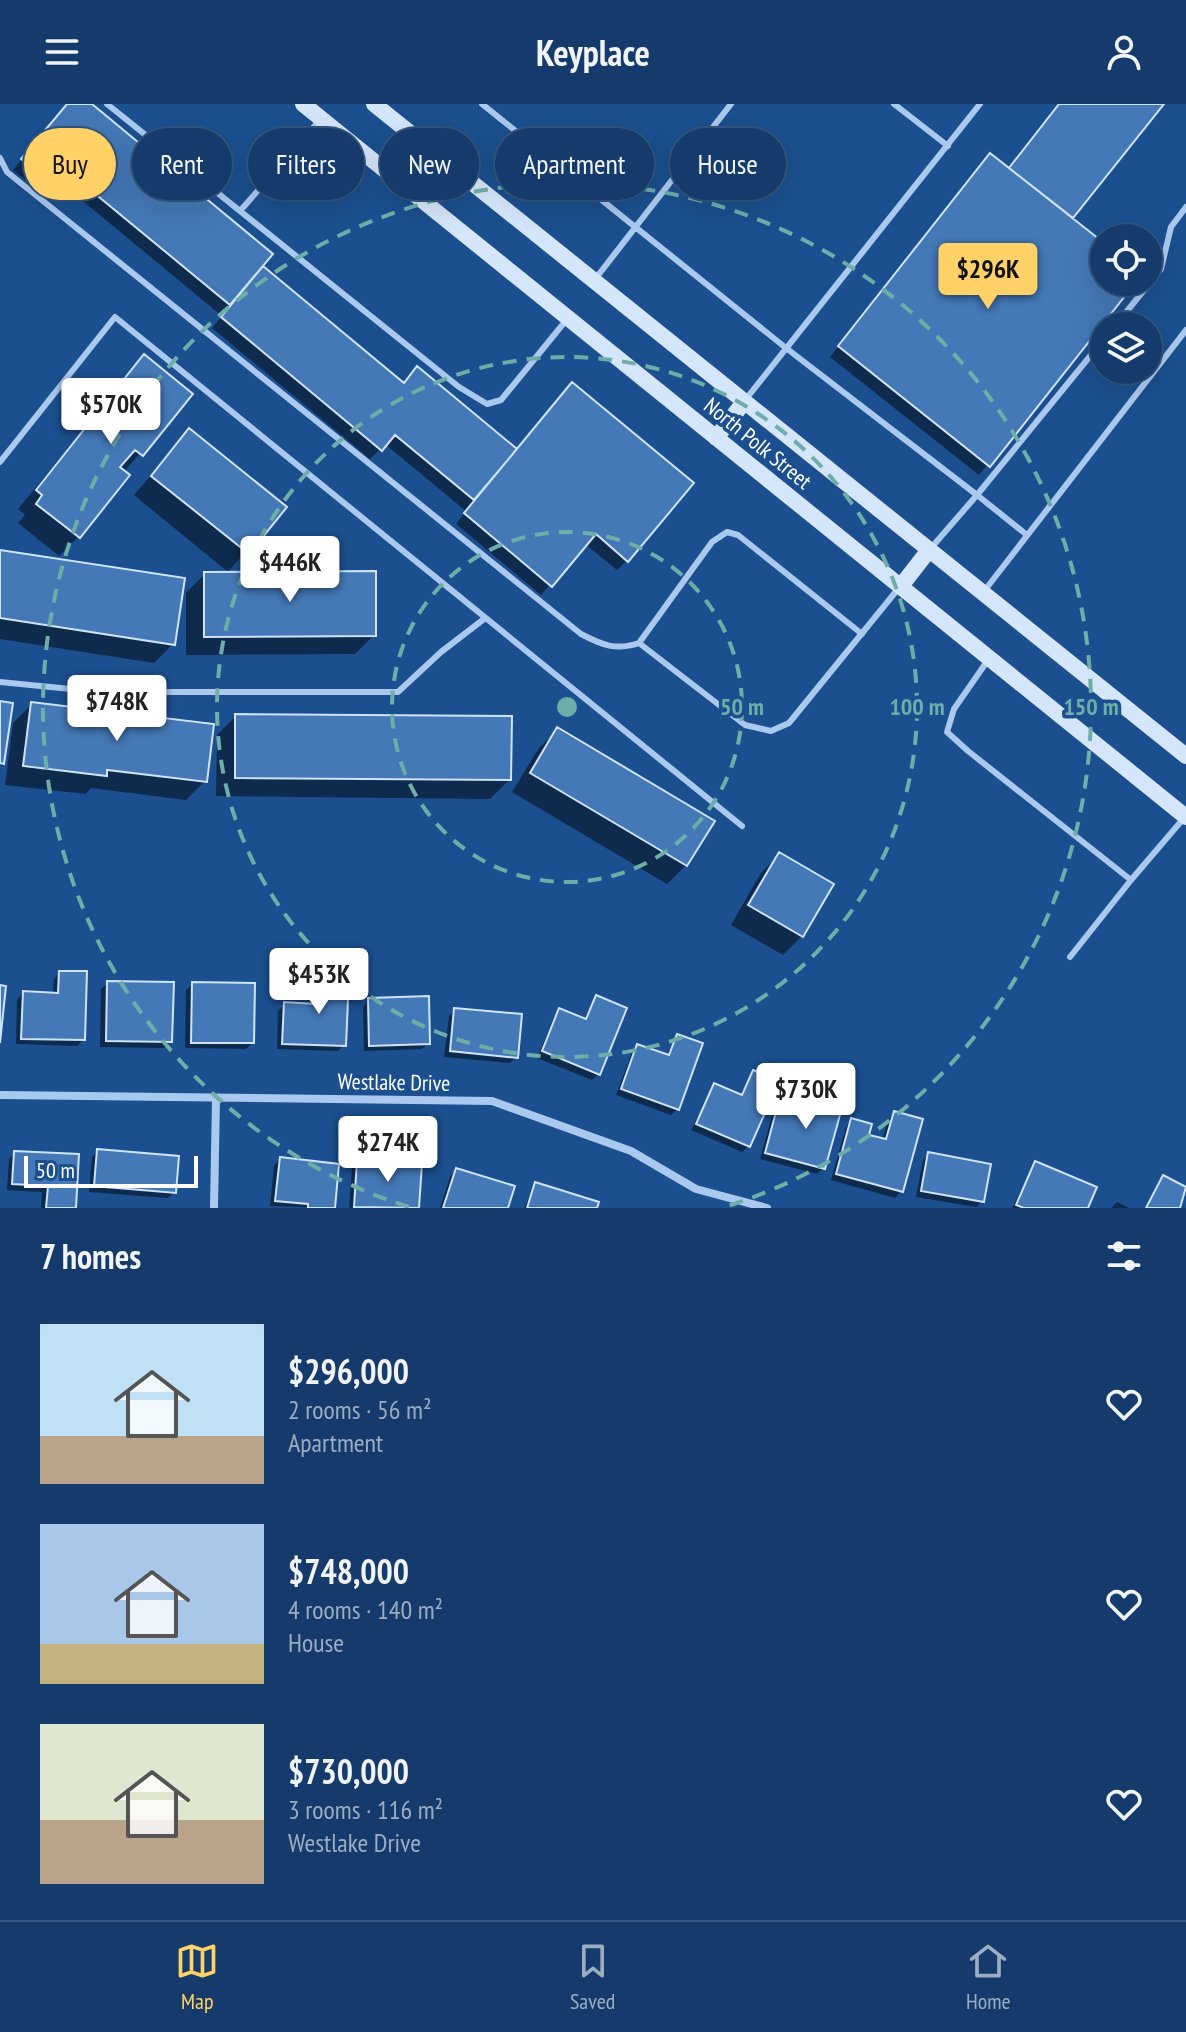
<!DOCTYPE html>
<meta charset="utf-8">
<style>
:root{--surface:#143b6b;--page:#214673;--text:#f1f3f6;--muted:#9dadc1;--line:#33557e;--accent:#ffd166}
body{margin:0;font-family:"PT Sans Narrow",sans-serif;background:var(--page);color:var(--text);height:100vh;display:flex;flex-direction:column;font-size:30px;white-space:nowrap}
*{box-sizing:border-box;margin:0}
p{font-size:26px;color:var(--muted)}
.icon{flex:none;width:44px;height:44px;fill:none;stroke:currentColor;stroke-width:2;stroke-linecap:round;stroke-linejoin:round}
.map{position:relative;height:1104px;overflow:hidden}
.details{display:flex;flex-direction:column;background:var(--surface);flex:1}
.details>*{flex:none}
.hud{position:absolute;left:24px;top:24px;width:1138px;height:72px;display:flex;gap:16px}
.controls{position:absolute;left:1090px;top:120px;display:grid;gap:16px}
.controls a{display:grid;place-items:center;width:72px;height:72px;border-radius:50%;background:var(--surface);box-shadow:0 8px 32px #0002,0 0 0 2px var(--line);font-size:40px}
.scale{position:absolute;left:24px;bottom:20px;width:174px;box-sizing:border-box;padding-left:8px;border:4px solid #fff;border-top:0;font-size:22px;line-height:28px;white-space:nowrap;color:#fff;-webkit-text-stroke:6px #1b4f8f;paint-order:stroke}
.price{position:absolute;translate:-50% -68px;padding:0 18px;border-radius:8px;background:#fff;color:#222;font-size:26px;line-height:52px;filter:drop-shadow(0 2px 4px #0008)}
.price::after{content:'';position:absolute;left:50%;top:48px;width:24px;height:18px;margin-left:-12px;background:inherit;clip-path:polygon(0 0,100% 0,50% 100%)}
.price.active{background:var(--accent);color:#111}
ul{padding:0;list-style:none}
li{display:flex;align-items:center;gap:24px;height:200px;padding:0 40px}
li span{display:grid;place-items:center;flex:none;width:224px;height:160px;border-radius:0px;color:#555}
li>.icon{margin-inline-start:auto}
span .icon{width:96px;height:96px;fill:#fffc;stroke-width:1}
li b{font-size:34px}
h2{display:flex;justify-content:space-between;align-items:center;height:96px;padding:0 40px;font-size:34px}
.tag{padding:0 28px;border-radius:36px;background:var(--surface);box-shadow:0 8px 32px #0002,0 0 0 2px var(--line);font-size:28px;line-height:72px}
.tag.active{background:var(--accent);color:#111}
header{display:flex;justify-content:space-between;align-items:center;height:104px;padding:0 40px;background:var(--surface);font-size:36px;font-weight:700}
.tabs{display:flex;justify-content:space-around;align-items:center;height:112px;border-top:2px solid var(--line);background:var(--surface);font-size:22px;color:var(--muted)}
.tabs a{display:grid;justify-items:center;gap:4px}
.tabs .active{color:var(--accent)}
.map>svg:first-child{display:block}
.shadow{fill:#0007}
.building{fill:#4478b7;stroke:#cfe3fa;stroke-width:2}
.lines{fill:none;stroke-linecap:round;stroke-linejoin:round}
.lane{stroke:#a9c9ee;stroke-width:6}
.street{stroke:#a9c9ee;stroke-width:8}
.secondary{stroke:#d6e6fa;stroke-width:16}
.ring{fill:none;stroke:#6fada8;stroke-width:4;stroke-dasharray:14 10}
.labels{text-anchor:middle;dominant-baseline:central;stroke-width:7;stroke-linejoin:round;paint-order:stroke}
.street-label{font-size:22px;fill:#fff;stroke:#1b4f8f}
.centre{fill:#6fada8;stroke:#1b4f8f;stroke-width:4}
.ring-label{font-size:24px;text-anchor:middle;font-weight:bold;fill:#6fada8;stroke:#1b4f8f;stroke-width:7;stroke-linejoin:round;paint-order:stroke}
</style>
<header><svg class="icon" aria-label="menu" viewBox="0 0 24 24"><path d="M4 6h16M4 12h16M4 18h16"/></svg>Keyplace<svg class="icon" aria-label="person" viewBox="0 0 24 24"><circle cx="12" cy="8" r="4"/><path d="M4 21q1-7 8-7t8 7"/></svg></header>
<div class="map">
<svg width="1186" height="1104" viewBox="0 0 1186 1104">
<rect width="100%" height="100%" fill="#1b4f8f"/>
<!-- shadow -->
<path class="shadow" d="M68,0H89L260,162L403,280L418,265L627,456L617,466L585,440L541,491L456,420L466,407L385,340L370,355L212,224L222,212L61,79L47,94L13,66Z
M1060,0H1161L1070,115L1104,142V178H1133L979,371L830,253L981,61L1008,65Z
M144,253L190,290L123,369L127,372L78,433L59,452L18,419L25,411L18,405Z
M189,327L284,403L228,468L134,391Z
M0,448L173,540L154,559L0,535Z
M205,470L374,531L355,550L186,551V489Z
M32,600L205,677L186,696L91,684L86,690L5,681L13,619Z
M236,612L509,676L490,695L216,692L217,631Z
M558,626L686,761L667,780L512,688L539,644Z
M780,750L802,832L783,851L731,821L761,769Z
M60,869L83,936L77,942L16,940L17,896L23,889L53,890L54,875Z
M318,873L344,941L338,947L277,945L278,907L285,901L311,902L312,880Z
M108,879L170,938L164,944L100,943L101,885Z
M193,880L252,939L246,945L185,944L186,886Z
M596,894L598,970L592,976L537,954L554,913L560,906L583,916Z
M369,896L428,939L422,945L364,947L363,903Z
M455,906L516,953L510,959L444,953L449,912Z
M678,932L677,1005L671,1011L616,991L632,948L638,942L666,953Z
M753,968L749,1042L742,1048L691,1026L714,982L739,992Z
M818,988L824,1064L817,1070L760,1055L773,1008L779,1002L807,1010L811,995Z
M894,1009L901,1087L895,1094L831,1076L846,1023L852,1017L867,1032L882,1036L888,1016Z
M98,1047L174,1088L168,1094L89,1088L92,1053Z
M15,1049L74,1104H41L42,1088L7,1086L9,1055Z
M929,1050L982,1097L976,1103L916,1093L923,1056Z
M280,1055L333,1104L270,1102L274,1062Z
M358,1058L420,1061L417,1104H349L352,1064Z
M1035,1059L1086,1104H1012Z
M456,1066L506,1104H440L450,1073Z
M1164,1074L1186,1086L1178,1104H1145Z
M536,1080L595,1104H524Z
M1117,1098L1129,1104H1111Z"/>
<!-- building -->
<path class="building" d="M67,0H92L273,150L230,201L71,70L58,86L21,55Z
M1059,0H1164L1073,114L1009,64Z
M990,49L1104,139V178H1136L990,363L838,242Z
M263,162L404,279L417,262L517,345L474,396L395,331L382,347L221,213Z
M144,250L193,290L143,352L135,346L120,363L130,371L80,434L36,400L42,391L36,386Z
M572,278L694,379L628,458L596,430L552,483L464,409Z
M189,324L287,403L249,450L151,372Z
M0,446L185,474L175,541L0,514Z
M376,467V532L204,533V468Z
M0,597L13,599L4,660L0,659Z
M31,598L214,620L207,678L107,666V672L23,662Z
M235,610L512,612L511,676L235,674Z
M557,623L715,717L687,762L530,669Z
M779,748L834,780L803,833L748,801Z
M59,867H87L85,936L21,935L23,887L58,889Z
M317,871L349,873L346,942L282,940L284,898L316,900Z
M107,877L174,878L172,938L106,937Z
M192,878L255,879L254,939H191Z
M0,881L6,882L0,939Z
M596,891L627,904L600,971L542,947L559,904L586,915Z
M429,892L430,940L369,942L368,894Z
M454,904L522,910L518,954L450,947Z
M677,930L703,939L679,1006L621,985L637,940L669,951Z
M753,966L779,977L750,1043L696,1020L714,979L742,991Z
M817,986L845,993L825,1065L765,1049L778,1000L811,1009Z
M894,1007L923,1015L903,1088L836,1070L851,1014L872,1020L869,1031L886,1035Z
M97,1045L179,1052L176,1089L94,1082Z
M14,1047L79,1050L76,1104H46L48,1082L12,1080Z
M928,1048L991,1060L984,1098L921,1087Z
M280,1053L339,1060L335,1104H308V1100L275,1097Z
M357,1056L422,1059L419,1104L354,1103Z
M1035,1057L1097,1083L1088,1104H1024L1016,1101Z
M456,1064L515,1082L508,1104H443Z
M1163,1071L1186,1083L1180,1104H1146Z
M535,1078L599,1098L597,1104H527Z"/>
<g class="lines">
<!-- lane -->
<path class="lane" d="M107,0L459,283L487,300L501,296L568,214
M482,0L786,244L977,391L1104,235
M894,0L948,42
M0,54L7,68L581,530C602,541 616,547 639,539L745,621L771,627L789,619L898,485
M240,107L319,17
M596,174L731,0
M1115,222L1161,165L1171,123L1186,103
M746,295L980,0
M0,358L115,213L742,722
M931,444L977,391L1027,431
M985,486L1186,226
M639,539L712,438L727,428L738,431L862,530
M988,556L954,605L947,628L968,647L1131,776L1184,714
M0,578L101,588H398L441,548L484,515
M1070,853L1131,776"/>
<!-- street -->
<path class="street" d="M0,991L492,997L631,1047L696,1085L767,1104
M214,1104L216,994"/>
<!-- secondary -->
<path class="secondary" d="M303,0L1186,713
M374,0L1186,652
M716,334L744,298
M901,482L929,446"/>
</g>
<!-- distance rings -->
<g class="ring">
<circle cx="567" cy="603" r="175"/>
<circle cx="567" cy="603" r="350"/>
<path d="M409 1103A524 524 0 1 1 725 1103"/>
</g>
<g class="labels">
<!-- street labels -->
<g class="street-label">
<text transform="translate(758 339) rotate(39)">North Polk Street</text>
<text transform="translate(394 978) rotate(1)">Westlake Drive</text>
</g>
</g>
<circle cx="567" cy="603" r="12" class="centre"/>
<g class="ring-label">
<text x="742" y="611">50 m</text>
<text x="917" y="611">100 m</text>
<text x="1091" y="611">150 m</text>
</g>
</svg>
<div class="controls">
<a><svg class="icon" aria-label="locate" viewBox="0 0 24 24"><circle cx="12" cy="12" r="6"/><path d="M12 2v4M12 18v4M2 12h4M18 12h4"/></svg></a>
<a><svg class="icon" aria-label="layers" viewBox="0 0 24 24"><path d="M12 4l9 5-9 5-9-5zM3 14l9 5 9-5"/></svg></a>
</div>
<div class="scale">50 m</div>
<b class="price active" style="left:988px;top:207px">$296K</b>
<b class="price" style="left:111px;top:342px">$570K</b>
<b class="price" style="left:290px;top:500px">$446K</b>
<b class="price" style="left:117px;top:639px">$748K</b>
<b class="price" style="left:319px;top:912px">$453K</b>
<b class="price" style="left:806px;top:1027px">$730K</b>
<b class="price" style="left:388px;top:1080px">$274K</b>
<div class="hud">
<a class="tag active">Buy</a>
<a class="tag">Rent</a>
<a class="tag">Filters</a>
<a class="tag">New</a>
<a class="tag">Apartment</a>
<a class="tag">House</a>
</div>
</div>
<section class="details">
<h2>7 homes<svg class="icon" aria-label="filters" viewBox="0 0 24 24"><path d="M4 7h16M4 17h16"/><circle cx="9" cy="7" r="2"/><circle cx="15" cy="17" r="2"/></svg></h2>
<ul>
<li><span style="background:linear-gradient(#bfe0f5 70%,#b9a48a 0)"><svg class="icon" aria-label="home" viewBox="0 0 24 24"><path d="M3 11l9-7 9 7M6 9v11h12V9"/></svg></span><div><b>$296,000</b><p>2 rooms · 56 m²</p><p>Apartment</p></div><svg class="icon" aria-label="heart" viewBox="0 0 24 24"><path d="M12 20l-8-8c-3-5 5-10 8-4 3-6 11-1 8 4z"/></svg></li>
<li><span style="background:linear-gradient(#a9c7e8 75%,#c2b280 0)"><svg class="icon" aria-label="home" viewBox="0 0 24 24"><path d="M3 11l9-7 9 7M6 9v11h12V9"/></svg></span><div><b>$748,000</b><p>4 rooms · 140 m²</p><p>House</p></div><svg class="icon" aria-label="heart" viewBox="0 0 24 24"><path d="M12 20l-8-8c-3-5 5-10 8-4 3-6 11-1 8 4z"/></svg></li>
<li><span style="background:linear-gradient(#dfe7d0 60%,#b9a48a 0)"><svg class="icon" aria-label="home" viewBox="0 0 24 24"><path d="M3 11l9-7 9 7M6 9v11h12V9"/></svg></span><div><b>$730,000</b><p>3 rooms · 116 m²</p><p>Westlake Drive</p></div><svg class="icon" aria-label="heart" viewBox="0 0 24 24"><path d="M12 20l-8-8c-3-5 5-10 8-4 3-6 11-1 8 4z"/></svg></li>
</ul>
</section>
<nav class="tabs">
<a class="active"><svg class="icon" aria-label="map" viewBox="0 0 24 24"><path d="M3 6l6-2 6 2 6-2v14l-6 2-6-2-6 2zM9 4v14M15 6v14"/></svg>Map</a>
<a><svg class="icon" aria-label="saved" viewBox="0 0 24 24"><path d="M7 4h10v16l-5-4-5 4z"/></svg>Saved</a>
<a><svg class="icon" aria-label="home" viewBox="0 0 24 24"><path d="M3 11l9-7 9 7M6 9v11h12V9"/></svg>Home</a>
</nav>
